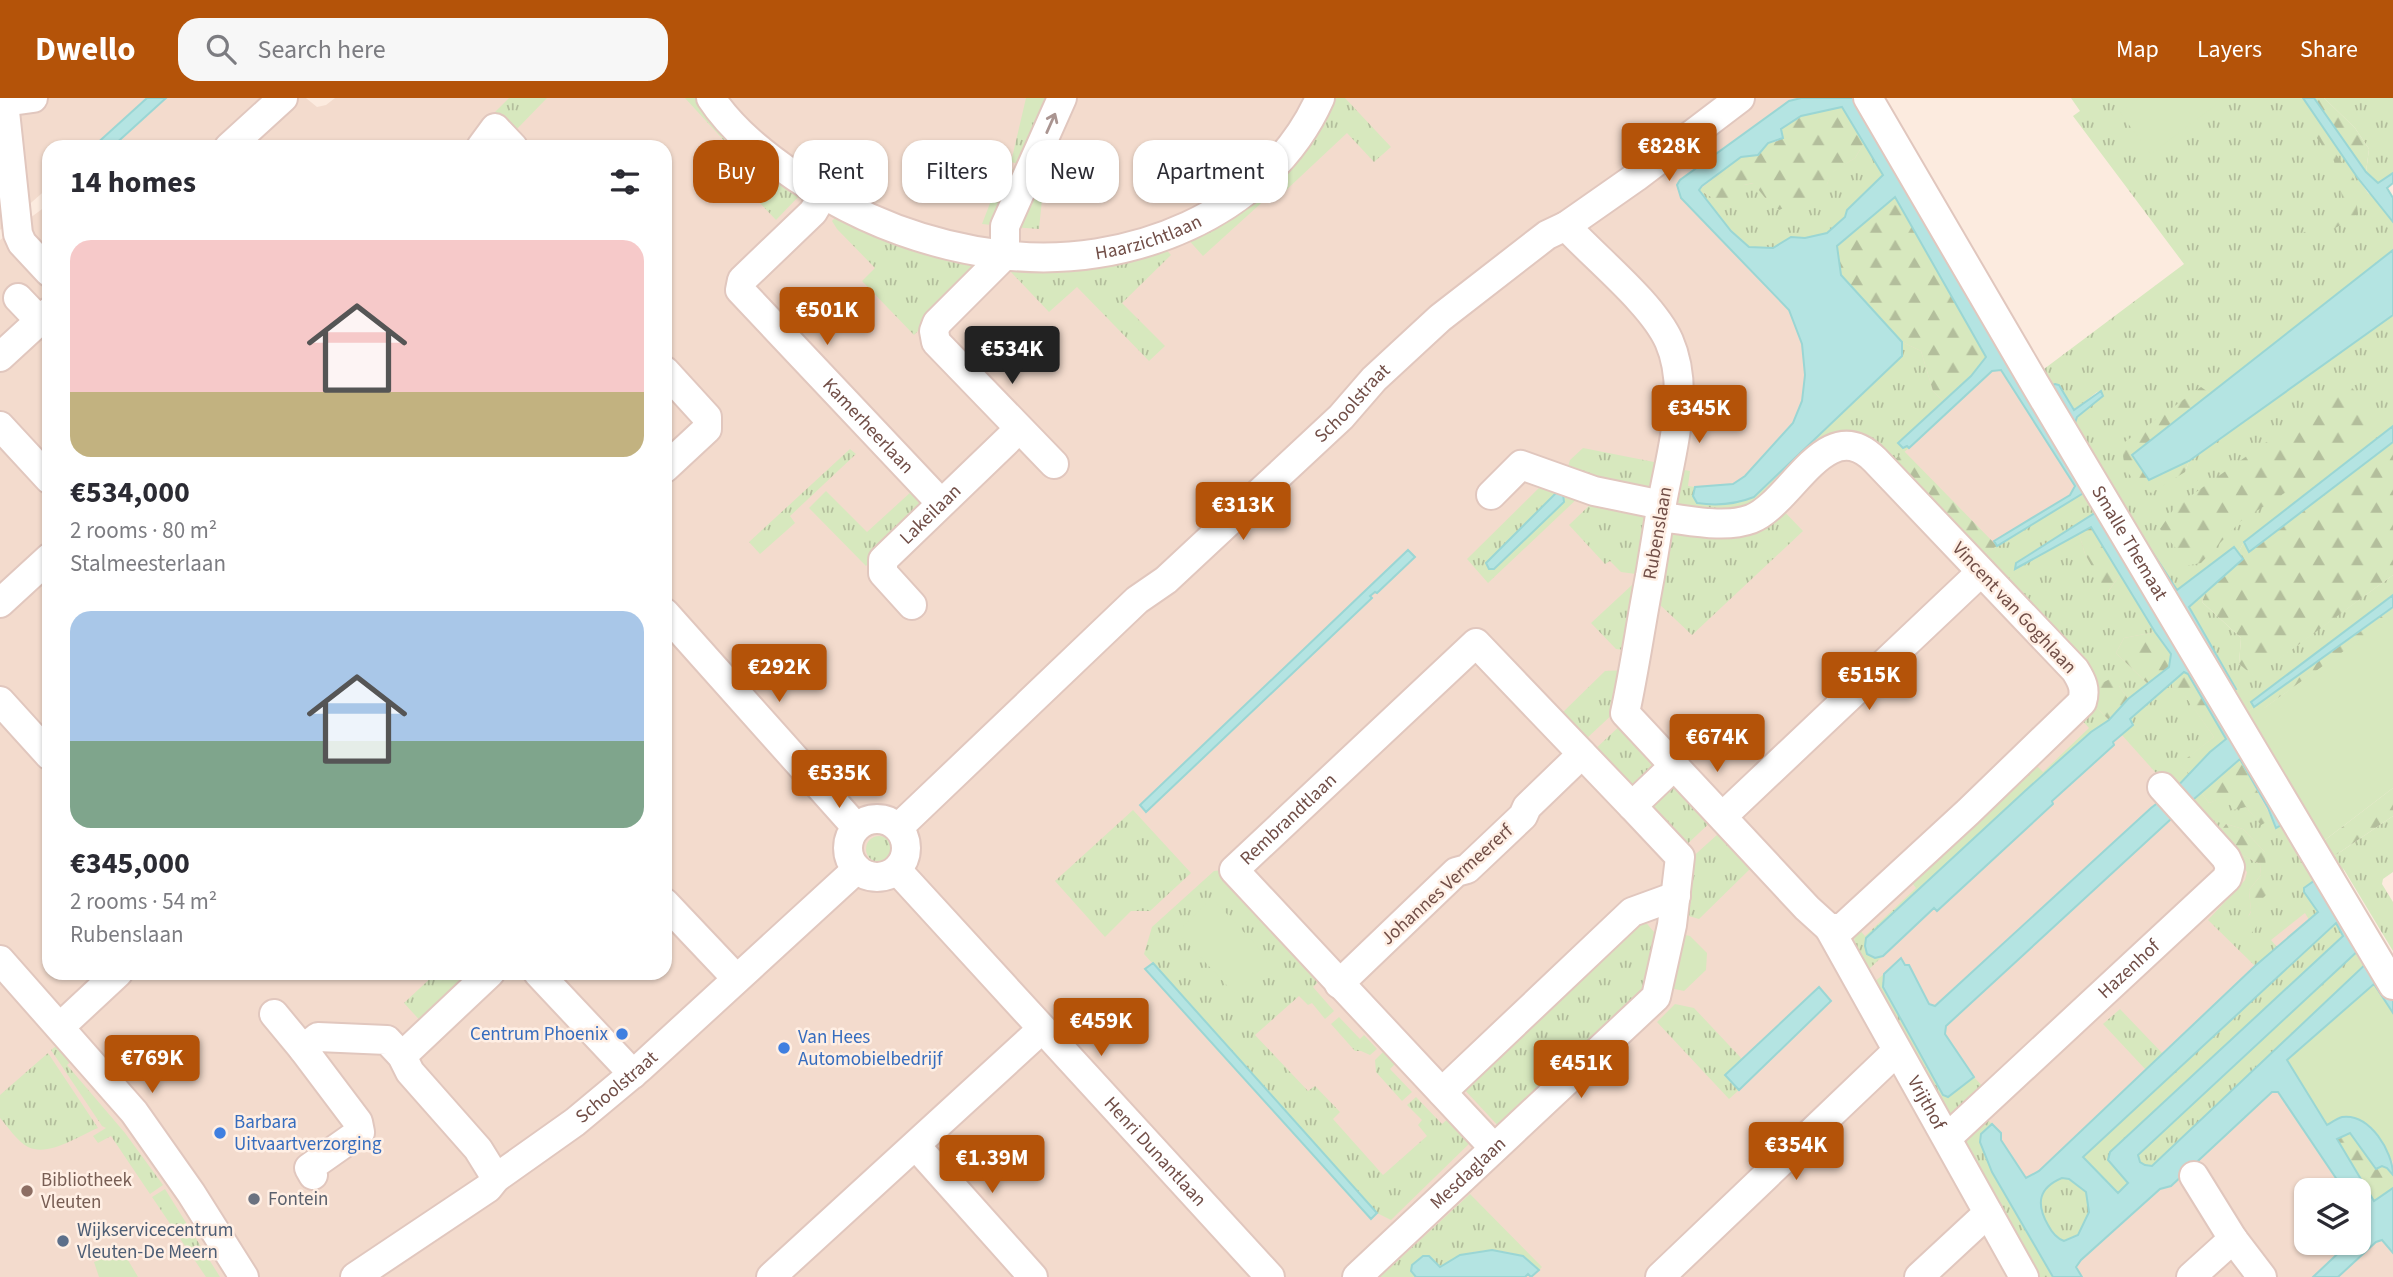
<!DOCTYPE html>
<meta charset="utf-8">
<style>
:root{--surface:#fff;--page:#f7f7f7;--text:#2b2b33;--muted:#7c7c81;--accent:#b45309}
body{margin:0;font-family:"Source Sans 3",sans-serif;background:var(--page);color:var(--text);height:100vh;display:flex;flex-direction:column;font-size:26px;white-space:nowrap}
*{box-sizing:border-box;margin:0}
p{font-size:23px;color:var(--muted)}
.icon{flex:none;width:38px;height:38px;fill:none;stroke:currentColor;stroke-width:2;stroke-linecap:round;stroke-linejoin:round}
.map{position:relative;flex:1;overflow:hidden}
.details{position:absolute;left:42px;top:42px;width:630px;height:840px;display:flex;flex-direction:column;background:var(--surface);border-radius:21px;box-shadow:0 2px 5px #0004}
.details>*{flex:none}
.guide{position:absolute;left:693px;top:42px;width:665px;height:63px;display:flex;gap:14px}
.tools{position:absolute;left:2294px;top:1080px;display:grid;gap:14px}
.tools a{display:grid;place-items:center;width:77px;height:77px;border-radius:14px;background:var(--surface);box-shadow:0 2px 5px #0004;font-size:35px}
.price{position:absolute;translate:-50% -60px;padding:0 16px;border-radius:7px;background:var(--accent);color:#fff;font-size:23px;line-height:46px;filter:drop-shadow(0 2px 4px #0008)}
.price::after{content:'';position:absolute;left:50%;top:42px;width:21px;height:16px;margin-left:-10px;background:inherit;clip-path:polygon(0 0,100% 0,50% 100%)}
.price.selected{background:#222;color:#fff}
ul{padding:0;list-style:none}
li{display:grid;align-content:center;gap:14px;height:371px;padding:0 28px}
li span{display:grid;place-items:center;height:217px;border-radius:21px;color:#555}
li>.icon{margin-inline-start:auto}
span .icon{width:126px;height:126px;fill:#fffc;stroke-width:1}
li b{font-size:30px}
h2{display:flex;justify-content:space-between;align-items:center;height:84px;padding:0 28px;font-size:30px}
.pill{padding:0 24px;border-radius:21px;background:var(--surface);box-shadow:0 2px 5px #0004;font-size:24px;line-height:63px}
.pill.selected{background:var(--accent);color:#fff}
header{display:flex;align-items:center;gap:42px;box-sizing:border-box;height:98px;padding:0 35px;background:var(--accent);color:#fff}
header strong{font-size:33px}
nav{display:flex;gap:38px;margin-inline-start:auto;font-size:24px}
.search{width:490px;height:63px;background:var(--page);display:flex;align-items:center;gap:18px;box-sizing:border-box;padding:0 24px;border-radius:21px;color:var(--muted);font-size:26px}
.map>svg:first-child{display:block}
.residential{fill:#f3dbcd;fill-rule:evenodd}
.grass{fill:url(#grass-tufts);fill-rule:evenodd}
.forest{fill:url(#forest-firs)}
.garden{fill:#d7e8be}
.water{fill:#b4e4e2;stroke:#9ad6d4;stroke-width:2;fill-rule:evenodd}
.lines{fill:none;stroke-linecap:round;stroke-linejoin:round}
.minor-casing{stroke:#e1c7be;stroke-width:32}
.minor{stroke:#fff;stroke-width:28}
.oneway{stroke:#aa9591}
.shop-dot{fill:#3f7fe0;stroke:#ffefe4;stroke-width:2.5}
.education-dot{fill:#8d6e63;stroke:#ffefe4;stroke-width:2.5}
.worship-dot{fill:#6b7280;stroke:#ffefe4;stroke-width:2.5}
.service-dot{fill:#5c6f8a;stroke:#ffefe4;stroke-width:2.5}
.labels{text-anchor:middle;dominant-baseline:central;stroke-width:5;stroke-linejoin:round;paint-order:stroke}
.street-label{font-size:19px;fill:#714e47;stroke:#ffefe4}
.shop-label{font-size:19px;fill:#366cbe;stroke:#ffefe4;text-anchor:start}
.education-label{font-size:19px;fill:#785e54;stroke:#ffefe4;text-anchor:start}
.worship-label{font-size:19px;fill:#5b616d;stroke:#ffefe4;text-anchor:start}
.service-label{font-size:19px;fill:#4e5e75;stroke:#ffefe4;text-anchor:start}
</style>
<header>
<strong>Dwello</strong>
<div class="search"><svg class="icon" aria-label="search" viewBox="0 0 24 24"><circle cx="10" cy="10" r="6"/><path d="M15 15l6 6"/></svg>Search here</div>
<nav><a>Map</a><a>Layers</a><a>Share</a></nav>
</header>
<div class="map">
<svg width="2393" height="1179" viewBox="0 0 2393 1179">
<defs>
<pattern id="grass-tufts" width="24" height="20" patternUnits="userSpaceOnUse" patternTransform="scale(1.75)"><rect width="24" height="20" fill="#d7e8be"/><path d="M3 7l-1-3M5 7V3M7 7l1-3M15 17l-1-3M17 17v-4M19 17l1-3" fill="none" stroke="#b3be9c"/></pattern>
<pattern id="forest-firs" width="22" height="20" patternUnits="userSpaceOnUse" patternTransform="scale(1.75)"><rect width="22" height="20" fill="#d7e8be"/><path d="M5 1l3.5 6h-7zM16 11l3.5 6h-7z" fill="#b3be9c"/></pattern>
</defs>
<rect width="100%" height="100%" fill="#fcebdf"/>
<!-- residential -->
<path class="residential" d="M0,0H147L93,49H49V89L0,132Z
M166,0H306L317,9L326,7L335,0H1859L2393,898V1179H0V142L49,106V875H665V49H112ZM2306,1092H2359V1144H2306Z"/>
<!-- grass -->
<path class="grass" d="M509,0H547L515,33L495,14Z
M685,0H699L800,97L776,122L739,83L750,71Z
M1026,0H1055L1026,68L1011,64Z
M1331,0H1345L1391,49L1374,64L1347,35L1283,95L1273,84Z
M2071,0H2303L2357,79L2368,95L2376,100L2393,124V152L2211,296L2201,290L2185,374L2189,363L2393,217V328L2244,444L2238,455L2234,450L2177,492L2173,488L2235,590L2189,509L2206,494L2202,504L2241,540L2239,566L2255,578L2393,477V497L2251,604L2254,609L2243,618L2330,761L2393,718V774L2383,781L2382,786L2393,804V853L2343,770L2371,862L2152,1068C2143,1067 2140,1065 2138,1057L2362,849L2304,794L2318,814L2309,822L2305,815L2271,842L2277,849L2255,868L2208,822L2245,782L2247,774L2228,750L2260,766L2261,777L2249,792L2251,813L2248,819L2258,805L2265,754L2243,731L2226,726L2217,738L2185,708L2201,694L2209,705L2226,698L2245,708L2261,726L2272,721L2276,729L2283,726L2098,413L2016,465V471L2079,436L2085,456L2108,494L2120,477L2155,534L2124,540L2116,555L2148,586L2128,601L2119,588L2094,589L1979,459L2090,391L2045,330L2020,289L1894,58L2040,274L2184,166L2073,18L2080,13ZM2055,286L2059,287L2074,312L2097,294L2101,293L2103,298L2077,319L2075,325L2047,289Z
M2324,0H2393V75L2379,86L2366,74L2369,51L2355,30Z
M1048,43L1077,57L1046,62L1039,131L1011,129Z
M1864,45L1883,77L1847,112L1845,119L1827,135L1805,140L1791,139L1774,150L1748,149L1731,133L1699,92L1730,109L1744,87L1754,85L1766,101L1827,86L1832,74L1855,60Z
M1004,69L1023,74L1001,128L982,126Z
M1264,91L1269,98L1203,158L1185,138Z
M839,115L978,165L974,176L914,237L862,183L875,170L837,131L832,123Z
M1163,148L1171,157L1122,205L1165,248L1149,263L1077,189L1049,214L1010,173L1013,169Z
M1902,244L1921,253L1933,293L1943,303L1898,345L1909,350L1891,365L1871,344L1744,416L1681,408L1674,400L1679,371L1690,373L1688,388L1695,389L1693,398L1712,407L1837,320L1902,258Z
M1583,350L1659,365L1652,399L1566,375L1570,362Z
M850,351L856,356L790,418L795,425L760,456L749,444Z
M1545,384L1580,398L1488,485L1467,461Z
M826,393L867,434L912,393L927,409L866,468L809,410Z
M1595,402L1647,414L1643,477L1621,474L1610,463L1605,466L1569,427Z
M1780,409L1803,433L1692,537L1658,505L1670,434Z
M1632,487L1640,488L1630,553L1616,551L1591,525Z
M1627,572L1616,613L1586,641L1562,615L1605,573Z
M2171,583L2173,591L2182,593L2214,639L2179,667L2190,676L2173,694L2121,636L2132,627L2130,621Z
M2093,606L2109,622L2091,634L2025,693L1875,860L1883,858L1869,871C1860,856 1849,846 1857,829L1865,838L1916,790L1909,781L2033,664L2043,674L2089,630L2080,620Z
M1626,622L1668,667L1634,701L1591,655Z
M1673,674L1716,719L1681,752L1638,707Z
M1133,712L1191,775L1150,813H1131L1105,839L1055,783Z
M1718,736L1750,771L1699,821L1682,816L1688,763Z
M866 751a13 13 0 1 1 26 0a13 13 0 1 1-26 0Z
M1221,772L1321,881L1313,889L1334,913L1325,921L1312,905L1308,907L1299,898L1255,937L1308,993L1315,988L1340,1014L1333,1021L1383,1077L1427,1038L1418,1027L1422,1022L1407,1007L1416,999L1442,1026L1452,1017L1473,1042L1391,1122L1377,1115L1144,856L1152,829L1214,773Z
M1643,821L1654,834L1646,891L1501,1031L1463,990Z
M2336,824L2344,837L2108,1062L2129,1085L2117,1095L2083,1059Z
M436,875H481L425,928L404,905Z
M1884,876L1882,883L1948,999L1974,979L1986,992L1950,1020L1874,884Z
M1675,906L1694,910L1742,961L1725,977L1739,992L1729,1001L1657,924Z
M2120,911L2163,956L2146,972L2103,926Z
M1339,919L1360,941L1364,937L1377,951L1370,957L1361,953H1355L1331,926Z
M60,945L75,960L67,967L125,1035L163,1087L150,1096L111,1038L98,1045L93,1038L106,1030L102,1028L51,952Z
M1386,951L1398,963L1390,971L1412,994L1402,1003L1376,974L1375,962Z
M48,955L98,1030C78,1038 49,1059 28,1049C17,1043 8,1029 0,1020V997Z
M1986,1020L1992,1026L1981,1036L1992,1072L2053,1179H2036L1964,1044L1966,1038Z
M2062,1080L2069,1081L2086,1094L2089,1114L2078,1137L2064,1143C2056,1140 2052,1135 2048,1127C2036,1106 2038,1090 2062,1080Z
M165,1091L220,1179H206L152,1099Z
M1470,1096L1542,1169L1539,1172C1521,1150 1485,1148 1460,1158C1453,1160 1446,1165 1440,1169L1429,1158L1411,1173L1416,1179H1380Z"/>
<!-- forest -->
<path class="forest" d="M2287,0H2295L2354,81L2358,116L2308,147L2300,137L2344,108L2334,63Z
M2314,0H2324L2355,30L2369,51L2366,74Z
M1842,9L1864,45L1855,60L1833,74L1827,86L1810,100L1779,112L1766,101L1753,85L1744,87L1742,104L1729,109L1699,92L1741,59L1758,57L1768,45L1778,43L1781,31L1801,18Z
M1895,99L1986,259L1971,278L1943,303L1933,293L1921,253L1902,244L1841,177L1836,148Z
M2346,282L2375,319L2308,380L2241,423L2201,465L2179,469L2178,453L2160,431L2175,409L2306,316Z
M2201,289L2211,296L2132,357L2149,382L2189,363L2185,374L2151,395C2128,377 2124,377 2122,346Z
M2393,344V477L2255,579L2239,566L2241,540L2202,504L2206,494L2243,461L2238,455L2244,444L2249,453Z
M1904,353L1997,448L1979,459L1891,365Z
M2091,428L2120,477L2107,495L2085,456L2079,436Z
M2393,510V519L2263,611L2254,609Z
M2155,534L2171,556L2169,569L2148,586L2116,555L2124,540Z
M2184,573L2188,576L2226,640L2190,676L2178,667L2214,639L2182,594L2173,591L2171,583Z
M2110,581L2119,588L2128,601L2109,622L2093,606L2094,589Z
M2240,661L2272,721L2261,727L2246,709L2233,712L2226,699L2209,705L2201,694Z
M2393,690V718L2330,761L2321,745Z
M2226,726L2243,731L2265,754L2267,796L2258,805L2267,815L2250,837L2245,834L2251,813L2249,792L2261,777L2260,766L2228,750L2217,738Z
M2350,1034L2393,1077V1090L2374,1104L2337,1041Z"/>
<!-- garden -->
<path class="garden" d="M2139,0H2225L2151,56L2120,15Z
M2393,518V690L2321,745L2242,618L2254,609L2264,610Z
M1212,800L1270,862L1234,895L1177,834Z
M1681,836L1690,838L1707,855L1706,872L1684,893L1670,890Z
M2374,885L2393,915V1064C2373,1030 2370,1011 2327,1027L2287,962Z
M122,1152L138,1179H99L94,1164Z"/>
<!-- water -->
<path class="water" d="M147,0H166L112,49H93Z
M1801,0H1859L1894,58L2020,289L2045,330L2090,391L1997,448L1994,443L2070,397L2075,388L2001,272L1992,273L1909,350L1907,348L1903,350L1898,345L1971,278L1986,259L1895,99L1837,148L1841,177L1902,244V258L1754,399C1734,407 1717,408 1697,405L1693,398L1695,389L1733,386L1745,378L1793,325L1802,303L1805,277L1802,246L1789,212L1681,100L1677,87L1680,82L1789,3ZM1842,9L1883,77L1847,112L1845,119L1827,135L1805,140L1791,139L1773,150L1749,149L1731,133L1699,92L1702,88L1741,59L1758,57L1768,45L1783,40L1781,31L1801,18Z
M2303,0H2314L2366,74L2378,85L2393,75V85L2387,90L2393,100V124L2357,79Z
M2393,152V217L2189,363L2149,382L2132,357Z
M2055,286L2059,287L2074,312L2101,293L2103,298L2077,319L2075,325L2077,331L2047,289Z
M2393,328V344L2249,454L2244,444Z
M1556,395L1563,396L1564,404L1494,471H1489L1486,465Z
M2098,413L2283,726L2276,730L2268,710L2240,661L2171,721L1946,928L1945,936L1974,979L1948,999L1943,997L1883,889L1884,876L1901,860L1905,867H1909L1929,906L1935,908L2151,710L2173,693L2210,654L2226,641L2188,576L2184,574L2130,621L2133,627L2113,644L2114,647L2052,703L2053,706L1937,813L1934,810L1883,858L1875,860L1867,856L1865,848L1866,840L2025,693L2091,634L2109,622L2128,601L2169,569L2171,556L2155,534L2091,429L2015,471L2016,465Z
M2138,443H2145L2177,492L2234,449L2243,461L2189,509L2236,591L2230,594Z
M1408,452L1415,459L1377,495L1375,494L1370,498L1372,500L1146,714L1140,707Z
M2393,497V509L2254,609L2251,604Z
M2318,780L2362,849L2138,1057L2140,1064L2145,1067L2152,1068L2371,861L2393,898V915L2374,886L2287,962L2327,1027C2332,1024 2338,1020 2342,1019C2370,1015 2393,1054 2393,1077L2387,1070L2382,1068L2376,1071L2350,1035L2337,1041L2374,1103L2393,1090V1155L2382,1142L2376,1144L2338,1179H2313L2349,1145L2359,1144V1135L2366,1125L2359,1114V1092H2344L2278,994H2272L2171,1088L2160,1091L2081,1162L2076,1169L2082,1179H2053L1992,1074L1980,1044L1981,1036L1992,1026L2001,1035V1042L2026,1080L2039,1073L2255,868L2318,814L2304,794V790ZM2336,825L2343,838L2110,1054L2108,1062L2128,1085L2118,1095L2083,1059ZM2062,1080L2069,1081L2086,1094L2089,1114L2078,1137L2064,1143C2056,1140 2052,1135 2048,1127C2036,1106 2038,1090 2062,1080Z
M1153,865L1377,1115L1371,1121L1145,871Z
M1819,889L1831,903L1739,992L1725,977Z
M1492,1152L1523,1158L1539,1172L1531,1179L1528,1176L1525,1179H1416L1411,1173L1412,1167L1423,1158H1429L1440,1169L1460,1157Z"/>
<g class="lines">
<!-- minor casing -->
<g class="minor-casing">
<g id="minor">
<path d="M33,0L4,4L18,136L22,145L49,174"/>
<path id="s1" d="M711,0C732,32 764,57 796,79C858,121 929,148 1003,157C1126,172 1268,117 1320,0"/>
<path id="s2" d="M1868,0L2035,286L2393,887"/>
<path d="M229,49L283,0"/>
<path d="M481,49L495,30L513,49"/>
<path id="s3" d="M823,97L813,114L742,182L740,192L941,405"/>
<path d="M1566,128C1595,160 1652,205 1669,243C1691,293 1671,354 1662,405C1658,429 1654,454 1650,478C1641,524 1635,569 1625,615L1807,810L1829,830H1842L1968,714L2082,604C2086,591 2082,583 2075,572L1875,362C1826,313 1792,405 1751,421C1724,431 1689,422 1661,419"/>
<path d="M18,200L40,223"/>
<path d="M0,259L49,214"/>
<path d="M665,273L707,319V331L665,370"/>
<path d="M0,328L49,381"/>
<path d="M1054,366L936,244L934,233L937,225L1005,157V128L1062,0"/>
<path d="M1491,397L1521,367L1594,393L1662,407"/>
<path d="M0,505L49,460"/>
<path id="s4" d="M912,507L883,475V462L1019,331"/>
<path d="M665,515L856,729"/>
<path d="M0,603L49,657"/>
<path d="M1723,718L1981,474"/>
<circle cx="877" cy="750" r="29"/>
<path id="s5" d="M899,729L1137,502L1166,482L1268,387L1341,319L1374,281L1440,220L1547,137L1566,128L1636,79L1740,0"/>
<path id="s6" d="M897,772L1270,1179"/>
<path d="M665,805L736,880"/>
<path id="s7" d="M1829,830L2024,1179"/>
<path d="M0,862L134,1014L191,1095L244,1179"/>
<path d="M538,875L633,976"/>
<path d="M1339,886L1456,774L1467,771L1523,718L1527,709L1582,656"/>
<path d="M274,916L303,951"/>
<path d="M60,929L118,875"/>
<path d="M402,958L490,875"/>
<path d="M1442,994L1632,814L1676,798"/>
<path id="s8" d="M1947,1040L2227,780L2230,769L2226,760L2162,689"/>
<path d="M916,1048L1033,1179"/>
<path id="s9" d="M1494,1050L1234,772L1476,545L1632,708"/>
<path d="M313,1077L309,1070L360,1034L358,1024L303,951L318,939L387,942L402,958L410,974L478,1051L496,1080"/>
<path d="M2194,1078L2233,1141L2262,1179"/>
<path id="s10" d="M355,1179L488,1090L496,1080L575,1024L641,969L857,771"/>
<path d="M771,1179L1042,931"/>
<path id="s11" d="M1357,1179L1656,899L1672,827L1680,759L1632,708L1675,667"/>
<path d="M1660,1179L1897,953"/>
<path d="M1919,1179L1988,1115"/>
<path d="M2191,1179L2233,1141"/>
</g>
</g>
<!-- minor -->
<use href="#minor" class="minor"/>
</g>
<!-- one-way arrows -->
<defs><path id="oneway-shaft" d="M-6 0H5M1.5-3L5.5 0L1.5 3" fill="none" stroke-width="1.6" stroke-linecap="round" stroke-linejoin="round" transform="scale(1.75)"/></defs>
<use class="oneway" href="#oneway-shaft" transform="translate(1051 25) rotate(-66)"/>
<!-- markers -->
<g class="shop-dot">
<circle cx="622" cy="936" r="7"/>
<circle cx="784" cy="950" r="7"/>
<circle cx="220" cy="1035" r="7"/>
</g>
<circle class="education-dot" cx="27" cy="1093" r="7"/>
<circle class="worship-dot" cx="254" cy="1101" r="7"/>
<circle class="service-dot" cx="63" cy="1143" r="7"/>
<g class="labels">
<!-- street labels -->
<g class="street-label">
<text stroke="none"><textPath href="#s1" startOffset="488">Haarzichtlaan</textPath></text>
<text stroke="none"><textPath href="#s5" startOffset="621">Schoolstraat</textPath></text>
<text stroke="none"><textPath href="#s3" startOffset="315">Kamerheerlaan</textPath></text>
<text stroke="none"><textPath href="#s4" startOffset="122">Lakeilaan</textPath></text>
<text transform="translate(1658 435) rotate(-80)">Rubenslaan</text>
<text stroke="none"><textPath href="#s2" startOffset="516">Smalle Themaat</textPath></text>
<text transform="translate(2014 510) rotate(47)">Vincent van Goghlaan</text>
<text stroke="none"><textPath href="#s9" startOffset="455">Rembrandtlaan</textPath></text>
<text transform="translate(1447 787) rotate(-42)">Johannes Vermeererf</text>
<text stroke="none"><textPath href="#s8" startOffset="248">Hazenhof</textPath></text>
<text stroke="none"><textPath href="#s10" startOffset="324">Schoolstraat</textPath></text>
<text stroke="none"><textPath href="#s7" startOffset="200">Vrijthof</textPath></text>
<text stroke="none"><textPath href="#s6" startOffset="382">Henri Dunantlaan</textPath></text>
<text stroke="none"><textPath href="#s11" startOffset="152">Mesdaglaan</textPath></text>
</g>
<!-- shop labels -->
<g class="shop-label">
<text x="608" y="936" text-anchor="end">Centrum Phoenix</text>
<text x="798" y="939">Van Hees<tspan x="798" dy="22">Automobielbedrijf</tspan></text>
<text x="234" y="1024">Barbara<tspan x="234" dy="22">Uitvaartverzorging</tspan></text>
</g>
<!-- education labels -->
<g class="education-label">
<text x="41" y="1082">Bibliotheek<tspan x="41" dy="22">Vleuten</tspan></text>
</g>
<!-- worship labels -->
<g class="worship-label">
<text x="268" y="1101">Fontein</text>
</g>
<!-- service labels -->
<g class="service-label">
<text x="77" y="1132">Wijkservicecentrum<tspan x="77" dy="22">Vleuten-De Meern</tspan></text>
</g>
</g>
</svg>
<div class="tools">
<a><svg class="icon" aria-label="layers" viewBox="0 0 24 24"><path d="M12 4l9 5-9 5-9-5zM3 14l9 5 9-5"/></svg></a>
</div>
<b class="price" style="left:1669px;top:85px">€828K</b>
<b class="price" style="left:827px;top:249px">€501K</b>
<b class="price selected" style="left:1012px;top:288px">€534K</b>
<b class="price" style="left:1699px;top:347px">€345K</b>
<b class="price" style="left:1243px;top:444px">€313K</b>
<b class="price" style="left:779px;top:606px">€292K</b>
<b class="price" style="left:1869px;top:614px">€515K</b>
<b class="price" style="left:1717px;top:676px">€674K</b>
<b class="price" style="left:839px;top:712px">€535K</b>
<b class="price" style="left:1101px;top:960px">€459K</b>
<b class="price" style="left:152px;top:997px">€769K</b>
<b class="price" style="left:1581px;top:1002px">€451K</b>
<b class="price" style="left:1796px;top:1084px">€354K</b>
<b class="price" style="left:992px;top:1097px">€1.39M</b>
<div class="guide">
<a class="pill selected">Buy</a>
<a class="pill">Rent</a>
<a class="pill">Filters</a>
<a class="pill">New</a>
<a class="pill">Apartment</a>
</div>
<section class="details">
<h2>14 homes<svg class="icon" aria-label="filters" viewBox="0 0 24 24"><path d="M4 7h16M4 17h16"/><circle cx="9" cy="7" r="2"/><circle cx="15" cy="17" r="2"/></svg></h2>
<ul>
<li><span style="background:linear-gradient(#f6c9c9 70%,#c2b280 0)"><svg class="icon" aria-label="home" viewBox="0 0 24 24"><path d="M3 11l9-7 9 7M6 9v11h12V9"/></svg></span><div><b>€534,000</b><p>2 rooms · 80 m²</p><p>Stalmeesterlaan</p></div></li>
<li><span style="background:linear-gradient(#a9c7e8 60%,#7fa58c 0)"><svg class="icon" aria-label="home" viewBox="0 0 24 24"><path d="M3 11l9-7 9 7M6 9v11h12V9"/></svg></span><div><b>€345,000</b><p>2 rooms · 54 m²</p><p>Rubenslaan</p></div></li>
</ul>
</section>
</div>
